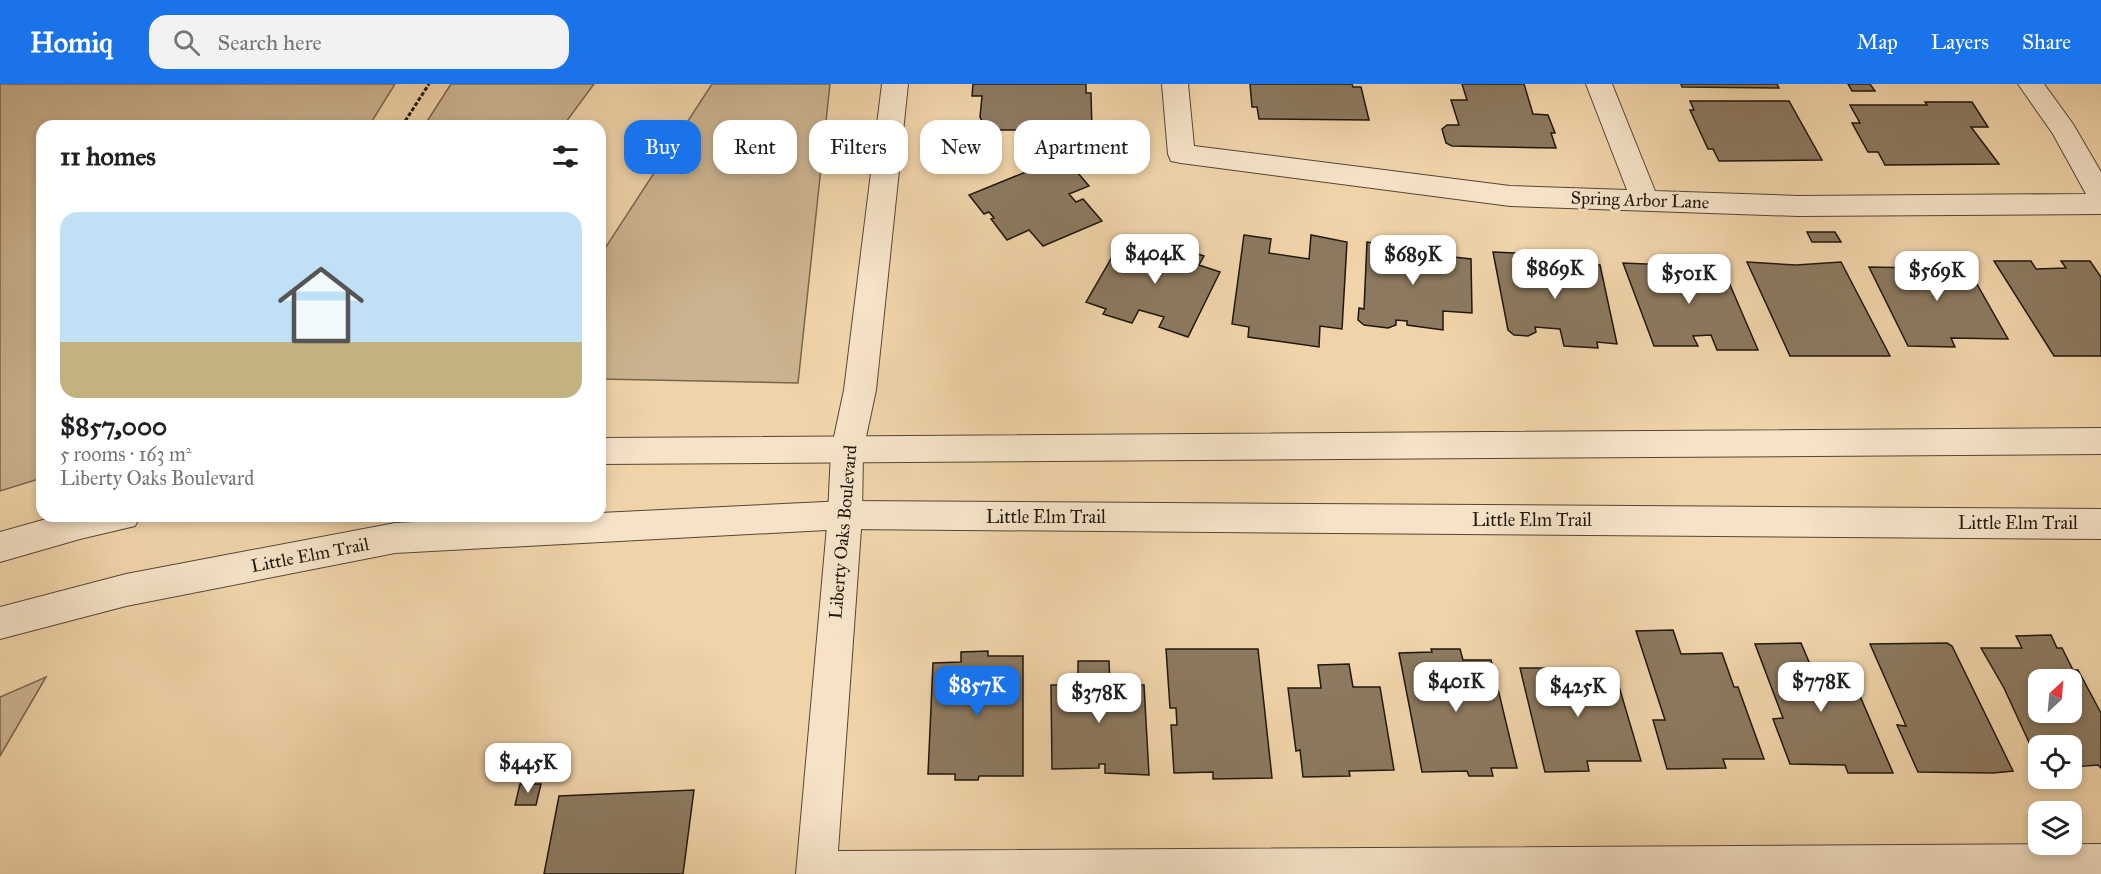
<!DOCTYPE html>
<meta charset="utf-8">
<style>
:root{--surface:#fff;--page:#f2f2f2;--text:#202124;--muted:#757577;--accent:#1a73e8}
body{margin:0;font-family:"IM FELL Great Primer",serif;background:var(--page);color:var(--text);height:100vh;display:flex;flex-direction:column;font-size:22px;white-space:nowrap}
*{box-sizing:border-box;margin:0}
p{font-size:20px;color:var(--muted)}
.icon{flex:none;width:33px;height:33px;fill:none;stroke:currentColor;stroke-width:2;stroke-linecap:round;stroke-linejoin:round}
.map{position:relative;flex:1;overflow:hidden}
.details{position:absolute;left:36px;top:36px;width:570px;height:402px;display:flex;flex-direction:column;background:var(--surface);border-radius:18px;box-shadow:0 3px 9px #0003}
.details>*{flex:none}
.top-card{position:absolute;left:624px;top:36px;width:570px;height:54px;display:flex;gap:12px}
.needle{width:39px;rotate:26deg}
.controls{position:absolute;left:2028px;top:585px;display:grid;gap:12px}
.controls a{display:grid;place-items:center;width:54px;height:54px;border-radius:12px;background:var(--surface);box-shadow:0 3px 9px #0003;font-size:30px}
.price{position:absolute;translate:-50% -51px;padding:0 14px;border-radius:12px;background:#fff;color:#222;font-size:20px;line-height:39px;filter:drop-shadow(0 2px 3px #0008)}
.price::after{content:'';position:absolute;left:50%;top:36px;width:18px;height:14px;margin-left:-9px;background:inherit;clip-path:polygon(0 0,100% 0,50% 100%)}
.price.on{background:var(--accent);color:#fff}
ul{padding:0;list-style:none}
li{display:grid;align-content:center;gap:12px;height:318px;padding:0 24px}
li span{display:grid;place-items:center;height:186px;border-radius:18px;color:#555}
li>.icon{margin-inline-start:auto}
span .icon{width:108px;height:108px;fill:#fffc;stroke-width:1}
li b{font-size:26px}
h2{display:flex;justify-content:space-between;align-items:center;height:72px;padding:0 24px;font-size:26px}
.chip{padding:0 21px;border-radius:18px;background:var(--surface);box-shadow:0 3px 9px #0003;font-size:21px;line-height:54px}
.chip.on{background:var(--accent);color:#fff}
header{display:flex;align-items:center;gap:36px;box-sizing:border-box;height:84px;padding:0 30px;background:var(--accent);color:#fff}
header strong{font-size:28px}
nav{display:flex;gap:33px;margin-inline-start:auto;font-size:21px}
.search{width:420px;height:54px;background:var(--page);display:flex;align-items:center;gap:15px;box-sizing:border-box;padding:0 21px;border-radius:18px;color:var(--muted);font-size:22px}
.map>svg:first-child{display:block}
.green{fill:#ccb38f;stroke:#76664e;stroke-width:1.5}
.building{fill:#8c795f;stroke:#1f180e;stroke-width:1.5;fill-rule:evenodd}
.lines{fill:none;stroke-linecap:round;stroke-linejoin:round}
.minor-casing{stroke:#534735;stroke-width:2}
.tertiary-casing{stroke:#534735;stroke-width:2}
.path{stroke:#1f180e;stroke-width:3;stroke-dasharray:4 2;stroke-linecap:butt}
.minor{fill:#f5e2c7;fill-rule:evenodd}
.tertiary{fill:#f5e2c7;fill-rule:evenodd}
.labels{text-anchor:middle;dominant-baseline:central;stroke-width:5;stroke-linejoin:round;paint-order:stroke}
.street-label{font-size:18px;fill:#1f180e;stroke:#f5e2c7}
</style>
<header>
<strong>Homiq</strong>
<div class="search"><svg class="icon" aria-label="search" viewBox="0 0 24 24"><circle cx="10" cy="10" r="6"/><path d="M15 15l6 6"/></svg>Search here</div>
<nav><a>Map</a><a>Layers</a><a>Share</a></nav>
</header>
<div class="map">
<svg width="2101" height="790" viewBox="0 0 2101 790">
<rect width="100%" height="100%" fill="#f0d3a9"/>
<filter id="stains"><feTurbulence type="fractalNoise" baseFrequency=".00333" numOctaves="4"/><feColorMatrix values="0 0 0 0 .2 0 0 0 0 .09 0 0 0 0 .02 0 0 0 .5 -.17"/></filter>
<radialGradient id="worn" r=".72"><stop offset=".6" stop-color="#630" stop-opacity="0"/><stop offset="1" stop-color="#630" stop-opacity=".3"/></radialGradient>
<!-- green -->
<path class="green" d="M0,0H395L369,42H42V394L0,407Z
M451,0H594L563,42H424Z
M712,0H830L798,299L600,295V172Z
M46,593L0,672V613Z"/>
<!-- building -->
<path class="building" d="M973,0H1086V9H1091L1092,46H982V37L980,33L982,12H972Z
M1250,0H1352L1353,3H1361L1369,36L1259,35L1257,23H1252Z
M1462,0H1524L1533,30L1548,31L1555,49H1551L1556,64L1452,62L1446,59L1442,45L1447,41H1459L1451,16H1467Z
M1681,0H1777L1779,4L1682,3Z
M1848,0H1870L1875,7H1852Z
M1690,17H1789L1822,76L1719,77L1713,65H1708L1690,26H1694Z
M1925,18H1972L1988,43H1971L1999,80L1885,81L1878,68H1868L1852,39H1860L1850,21H1927Z
M1058,75L1065,84L1071,81L1089,102L1069,110L1076,118L1083,115L1102,137L1043,162L1029,146L1007,156L991,135L994,134L989,128L984,130L969,111Z
M1807,148H1835L1841,158H1812Z
M1244,151L1271,155L1269,169L1309,175L1311,151L1347,158L1342,245L1320,242L1319,263L1248,253L1249,243L1232,240Z
M1385,153L1416,157V166H1419V169L1471,175L1472,229L1443,227V246L1407,241V237L1396,236V241L1388,244L1364,241L1358,236L1359,224L1364,225L1367,158L1384,160Z
M1123,154L1156,164L1151,172L1156,174L1164,159L1204,172L1199,181L1220,188L1188,253L1159,243L1164,233L1139,226L1132,239L1103,230L1106,225L1086,218Z
M1493,168L1535,170L1537,182L1560,183L1561,191H1567L1564,178L1600,181L1617,260L1597,258L1598,264L1564,262L1560,245L1535,243L1536,248L1528,252L1514,251L1508,246Z
M1915,171L1961,172L2008,255L1951,254L1955,263L1908,262L1869,183L1922,184Z
M1687,177L1688,181L1721,180L1758,266H1717L1711,251L1693,252L1698,262H1654L1623,179L1670,181L1669,178Z
M1994,177H2031L2036,185L2066,184L2061,177H2090L2101,193V272H2054Z
M1747,178L1796,181L1841,178L1890,272H1790Z
M1673,546L1681,570L1722,569L1734,603H1738L1764,675H1723L1726,684L1667,685L1653,636H1665L1636,547Z
M2051,551L2057,564H2062L2073,586H2078L2101,629V684L2098,681L2072,683V662H2038V678L2004,604L1981,564H2022L2016,552ZM2038,596H2072V628H2038Z
M1801,559L1812,585L1848,584L1893,689H1848L1845,681L1790,680L1773,635L1783,634L1755,560Z
M1947,559L1952,562L2013,687L1993,689L1918,688L1897,641L1906,642L1870,560Z
M1166,565H1258L1272,694L1213,695V688L1174,689L1171,641H1177L1176,624H1170Z
M1431,565H1460L1463,576H1491L1517,684H1491L1493,692H1469L1467,687L1422,688L1399,569L1432,568Z
M988,567V572H1023V692H979L978,696H955V690H928L933,579L961,578V568Z
M1078,577H1109L1110,601H1144L1149,691L1105,689V680H1099V684L1052,685L1051,601H1078Z
M1349,580L1353,603H1380L1394,686L1349,687L1350,692L1303,693L1300,666L1296,667L1288,604H1321L1318,581Z
M1520,584H1605L1610,599H1618L1641,677H1587L1589,687L1545,688Z
M520,700H541L536,721H515Z
M694,706L683,790H544L559,712Z"/>
<g class="lines">
<!-- minor casing -->
<g class="minor-casing">
<path id="minor" d="M882,0H908L876,306L863,367L862,431L838,767L2101,760V790H796L828,431L831,367L844,306Z
M1162,0H1188L1194,62L1510,102L1627,106L1586,0H1612L1655,107L1798,112L2086,110L2053,50L2018,0H2044L2073,40L2101,88V130L1798,132L1510,122L1181,79L1171,77L1168,70Z"/>
</g>
<!-- tertiary casing -->
<g class="tertiary-casing">
<path id="tertiary" d="M2101,344V370L600,380V354Z
M845,417L2101,425V455L845,445L395,469L126,522L0,555V523L126,490L395,439L539,432H600V429Z
M57,432H140L135,442L80,455L0,478V448Z"/>
</g>
<!-- path -->
<path class="path" d="M402,42L429,0"/>
<!-- minor -->
<use href="#minor" class="minor"/>
<!-- tertiary -->
<use href="#tertiary" class="tertiary"/>
</g>
<g class="labels">
<!-- street labels -->
<g class="street-label">
<text transform="translate(1640 116) rotate(2)">Spring Arbor Lane</text>
<text x="1046" y="433">Little Elm Trail</text>
<text x="1532" y="436">Little Elm Trail</text>
<text x="2018" y="439">Little Elm Trail</text>
<text transform="translate(843 448) rotate(-85)">Liberty Oaks Boulevard</text>
<text transform="translate(310 471) rotate(-11)">Little Elm Trail</text>
</g>
</g>
<rect width="100%" height="100%" filter="url(#stains)"/>
<rect width="100%" height="100%" fill="url(#worn)"/>
</svg>
<div class="controls">
<a><svg class="needle" viewBox="-14 -14 28 28"><path d="M0-13l5 13h-10z" fill="#e53935"/><path d="M0 13l5-13h-10z" fill="#757577"/></svg></a>
<a><svg class="icon" aria-label="locate" viewBox="0 0 24 24"><circle cx="12" cy="12" r="6"/><path d="M12 2v4M12 18v4M2 12h4M18 12h4"/></svg></a>
<a><svg class="icon" aria-label="layers" viewBox="0 0 24 24"><path d="M12 4l9 5-9 5-9-5zM3 14l9 5 9-5"/></svg></a>
</div>
<b class="price" style="left:1155px;top:201px">$404K</b>
<b class="price" style="left:1413px;top:202px">$689K</b>
<b class="price" style="left:1555px;top:216px">$869K</b>
<b class="price" style="left:1937px;top:218px">$569K</b>
<b class="price" style="left:1689px;top:221px">$501K</b>
<b class="price" style="left:1456px;top:629px">$401K</b>
<b class="price" style="left:1821px;top:629px">$778K</b>
<b class="price on" style="left:977px;top:633px">$857K</b>
<b class="price" style="left:1578px;top:634px">$425K</b>
<b class="price" style="left:1099px;top:640px">$378K</b>
<b class="price" style="left:528px;top:710px">$445K</b>
<div class="top-card">
<a class="chip on">Buy</a>
<a class="chip">Rent</a>
<a class="chip">Filters</a>
<a class="chip">New</a>
<a class="chip">Apartment</a>
</div>
<section class="details">
<h2>11 homes<svg class="icon" aria-label="filters" viewBox="0 0 24 24"><path d="M4 7h16M4 17h16"/><circle cx="9" cy="7" r="2"/><circle cx="15" cy="17" r="2"/></svg></h2>
<ul>
<li><span style="background:linear-gradient(#bfe0f5 70%,#c2b280 0)"><svg class="icon" aria-label="home" viewBox="0 0 24 24"><path d="M3 11l9-7 9 7M6 9v11h12V9"/></svg></span><div><b>$857,000</b><p>5 rooms · 163 m²</p><p>Liberty Oaks Boulevard</p></div></li>
</ul>
</section>
</div>
